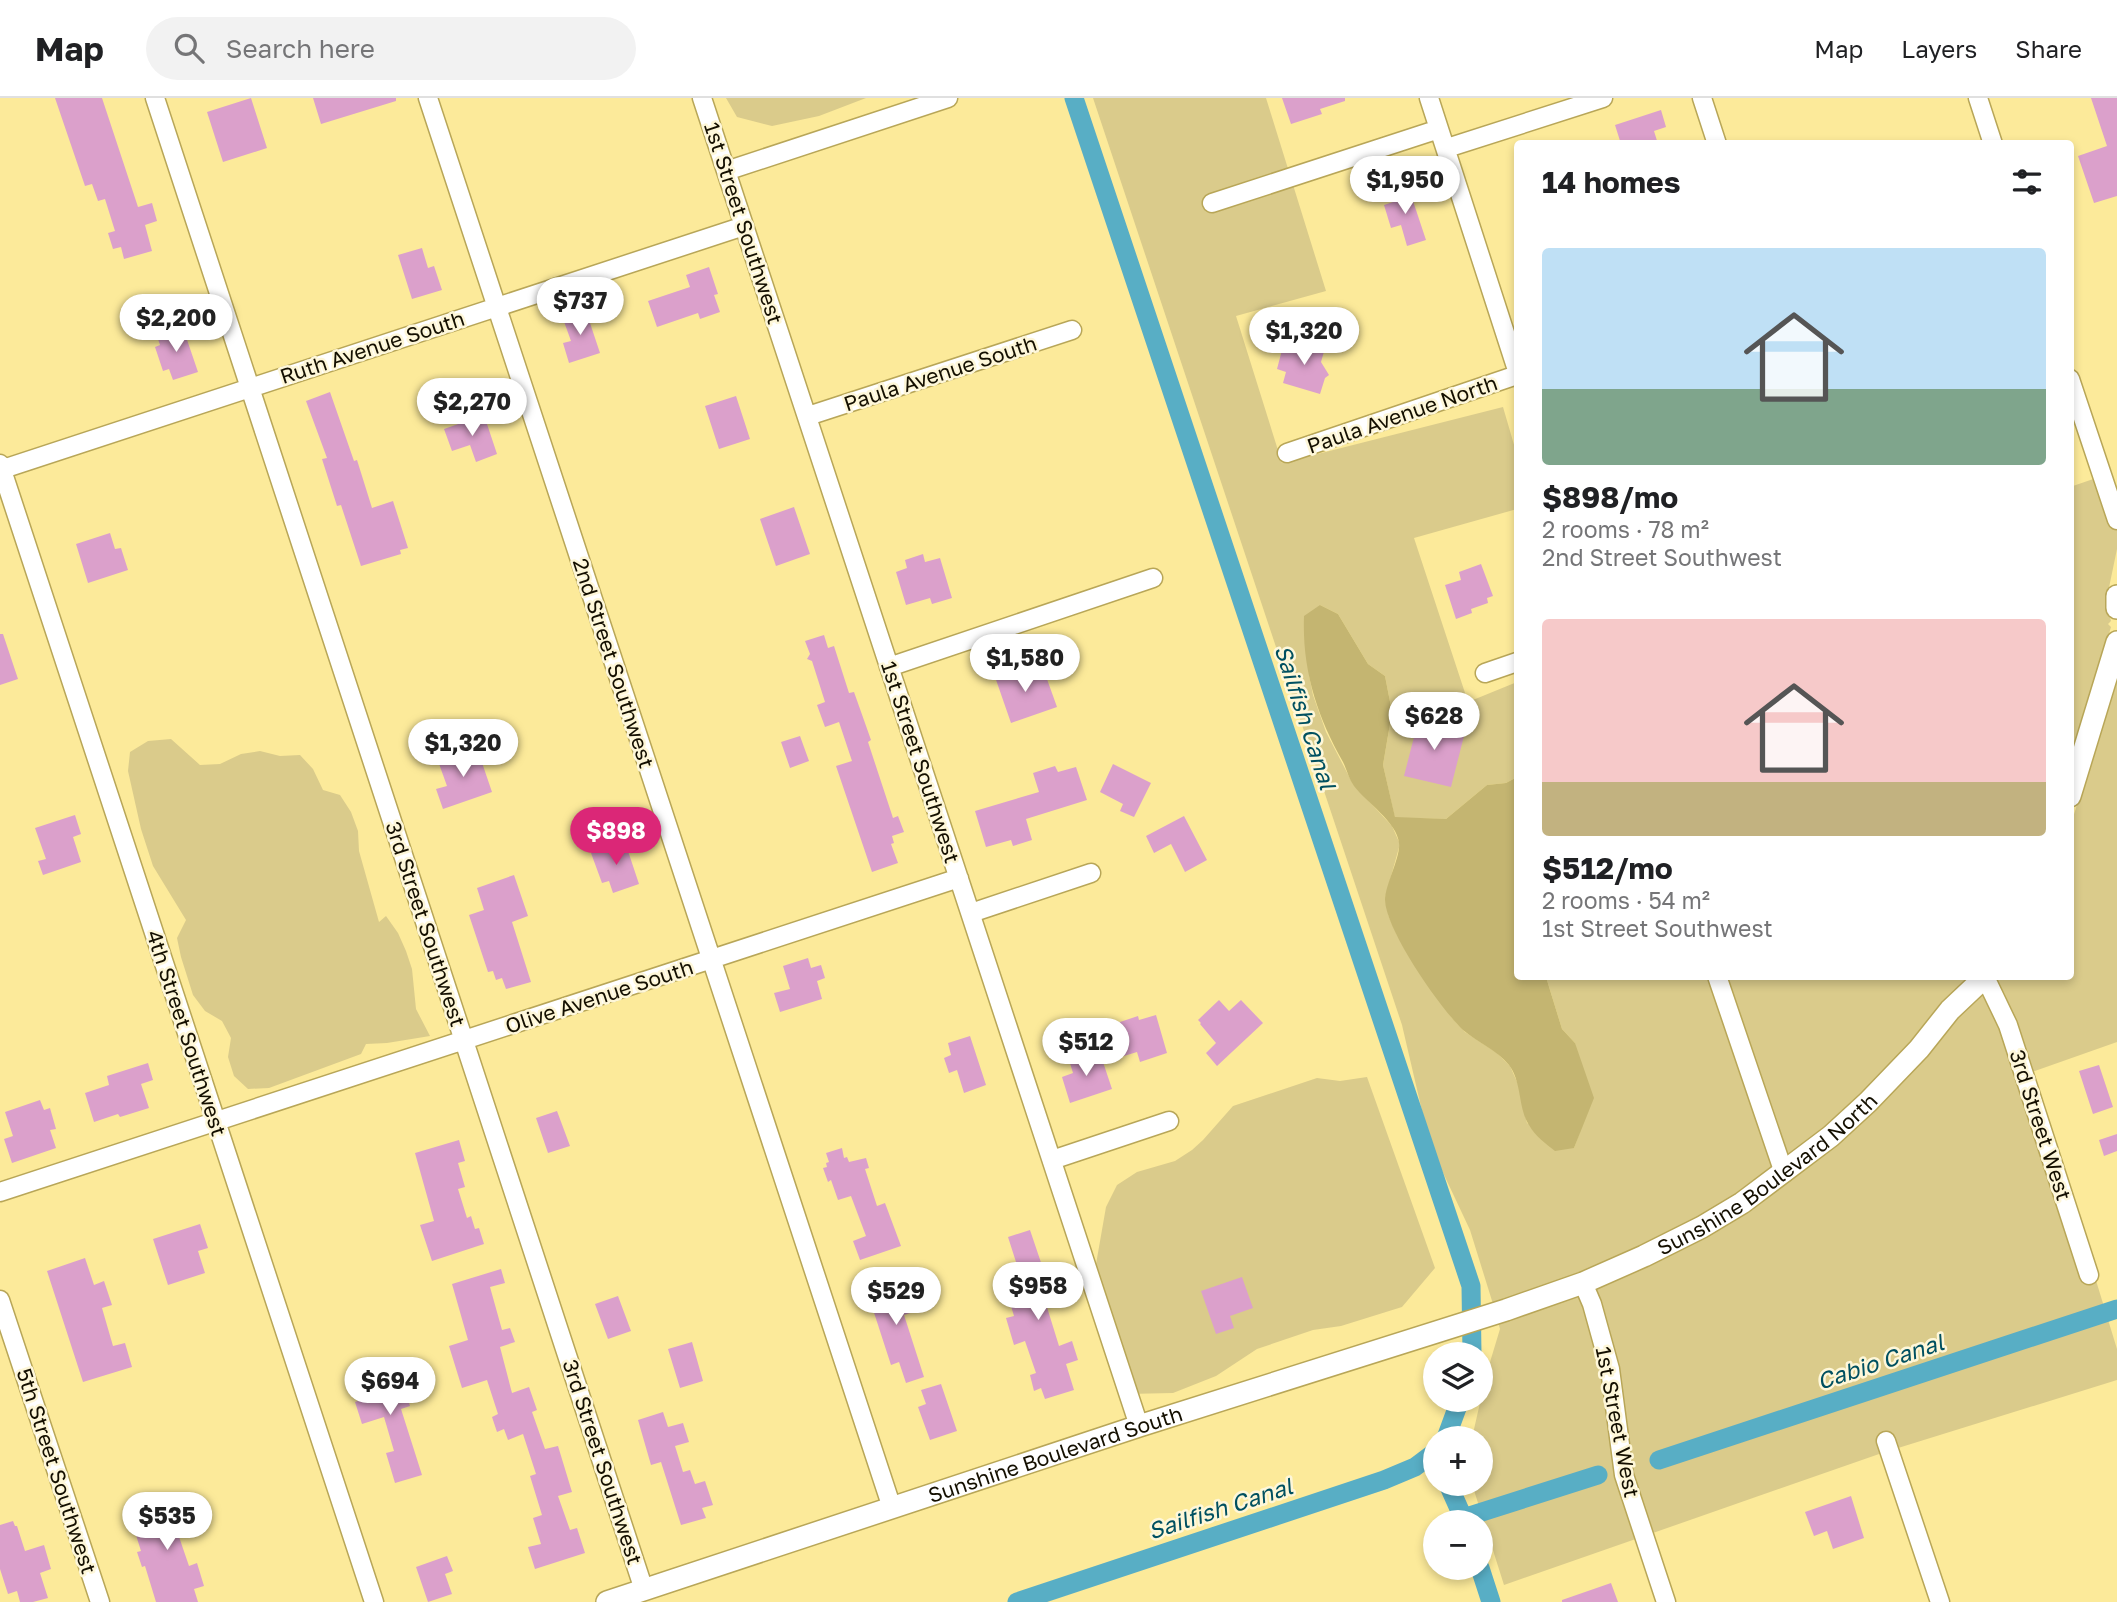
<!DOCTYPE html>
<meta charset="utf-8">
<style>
:root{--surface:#fff;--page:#f2f2f2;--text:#202124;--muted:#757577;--line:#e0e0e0;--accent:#db2777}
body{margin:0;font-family:"Golos Text",sans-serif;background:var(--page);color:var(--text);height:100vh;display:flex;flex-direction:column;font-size:26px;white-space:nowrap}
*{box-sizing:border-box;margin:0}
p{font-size:23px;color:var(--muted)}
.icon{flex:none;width:38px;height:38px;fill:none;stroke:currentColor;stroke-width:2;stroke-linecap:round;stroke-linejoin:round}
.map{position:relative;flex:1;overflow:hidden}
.sheet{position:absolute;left:1514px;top:42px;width:560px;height:840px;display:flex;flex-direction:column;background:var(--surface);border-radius:7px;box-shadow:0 4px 10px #0003}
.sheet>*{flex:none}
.buttons{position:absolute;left:1423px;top:1244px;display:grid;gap:14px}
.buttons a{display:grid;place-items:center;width:70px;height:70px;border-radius:50%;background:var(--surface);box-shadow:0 4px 10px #0003;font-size:35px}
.price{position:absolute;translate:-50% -60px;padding:0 16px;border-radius:24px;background:#fff;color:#222;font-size:23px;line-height:46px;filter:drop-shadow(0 2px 4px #0008)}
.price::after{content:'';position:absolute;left:50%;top:42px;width:21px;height:16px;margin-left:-10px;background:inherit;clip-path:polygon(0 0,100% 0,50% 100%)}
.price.selected{background:var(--accent);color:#fff}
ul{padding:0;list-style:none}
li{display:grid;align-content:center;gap:14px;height:371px;padding:0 28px}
li span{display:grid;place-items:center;height:217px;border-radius:7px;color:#555}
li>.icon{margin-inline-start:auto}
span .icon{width:126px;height:126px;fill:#fffc;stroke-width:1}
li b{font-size:30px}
h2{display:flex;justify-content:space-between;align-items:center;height:84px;padding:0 28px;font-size:30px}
header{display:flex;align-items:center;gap:42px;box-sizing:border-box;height:98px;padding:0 35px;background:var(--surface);border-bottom:2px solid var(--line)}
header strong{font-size:33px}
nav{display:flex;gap:38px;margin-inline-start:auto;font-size:24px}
.search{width:490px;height:63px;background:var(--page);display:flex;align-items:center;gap:18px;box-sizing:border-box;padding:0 24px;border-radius:38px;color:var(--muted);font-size:26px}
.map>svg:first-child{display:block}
.green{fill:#dacb8b}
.forest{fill:#c4b571}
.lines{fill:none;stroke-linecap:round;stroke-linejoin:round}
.canal{stroke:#58aec5;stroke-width:19}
.building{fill:#dba0cb}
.minor-casing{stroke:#b8a658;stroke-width:21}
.tertiary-casing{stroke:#b8a658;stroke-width:24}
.minor{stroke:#fff;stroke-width:18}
.tertiary{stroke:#fff;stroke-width:21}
.labels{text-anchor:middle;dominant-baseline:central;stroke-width:5;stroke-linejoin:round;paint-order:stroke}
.street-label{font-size:21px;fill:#140f00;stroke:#fef7d9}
.water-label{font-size:23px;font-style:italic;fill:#005060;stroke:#fef7d9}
</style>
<header>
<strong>Map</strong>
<div class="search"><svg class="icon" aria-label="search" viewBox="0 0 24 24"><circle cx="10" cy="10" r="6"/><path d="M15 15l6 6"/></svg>Search here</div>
<nav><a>Map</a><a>Layers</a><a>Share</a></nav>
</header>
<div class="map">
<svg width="2117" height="1504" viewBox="0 0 2117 1504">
<rect width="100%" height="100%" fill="#fcea9a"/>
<!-- green -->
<path class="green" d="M726,0H866L819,18L772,28L737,19Z
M1093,0H1266L1326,193L1236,218L1282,365L1503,309L1517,357V411L1414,440L1468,604L1517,584V679L1506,685L1487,687L1446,721L1395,720L1383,667L1392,614L1385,578L1368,566L1338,516L1320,507L1309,577L1313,597L1326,634L1353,686L1392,728L1400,746L1385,800L1389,819L1397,837L1452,920L1465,934L1497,955L1510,968L1518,986L1527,1025L1574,1050L1580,1034L1575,945L1562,931L1546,879H1972C1925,930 1879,986 1825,1031C1751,1092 1668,1142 1579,1176C1551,1187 1522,1196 1493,1206L1470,1132L1430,1047L1402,927Z
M2105,377L2117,414V451L2106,504L2111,523L2108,526L2111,529L2070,665V389Z
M2117,580V944L2032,974L2117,1251V1282L1882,1355L1504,1487L1472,1386H1480V1340H1472L1487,1274L1500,1231L1498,1224L1706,1137L1958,918L1996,879L2070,878V729Z
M171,641L200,667L220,666L241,656L260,653L280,658L300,657L313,671L323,692L340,697L351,714L358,733L359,753L379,824L386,818L398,835L406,853L412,871L416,911L430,938L387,945L366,946L361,956L269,990L248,991L234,978L228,959L231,940L222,923L205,913L193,897L181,859L177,840L186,822L153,768L141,731L128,673L130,654L148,643Z
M1367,979L1435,1170L1402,1209L1341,1228L1313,1232L1257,1251L1216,1278L1173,1295L1127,1296L1092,1189L1106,1109L1117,1087L1137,1074L1175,1063L1192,1052L1203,1042L1233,1008L1317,980L1340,983Z"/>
<!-- forest -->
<path class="forest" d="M1320,507L1338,516L1368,566L1385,578L1392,614L1383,667L1395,719L1446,721L1487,687L1506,685L1517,679V878L1546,879L1562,931L1575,945L1594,1000L1574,1050L1555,1053C1546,1046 1535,1038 1529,1027C1518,1010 1522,984 1509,967C1497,952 1478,945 1463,932C1440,910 1386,833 1385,802C1385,787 1401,758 1399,745C1397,724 1366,704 1354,688C1349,681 1347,672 1343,664C1317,618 1302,572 1304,518Z"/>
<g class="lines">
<!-- canal -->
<path class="canal" d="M1074,0L1471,1188L1472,1256
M1446,1340L1460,1302
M1659,1362L2117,1211
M1448,1386L1465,1424
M1463,1420L1598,1377
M1480,1470L1491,1504
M1017,1504L1384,1382L1415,1369L1435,1354"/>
</g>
<!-- building -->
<path class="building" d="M55,0H102L138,109L152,105L157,123L145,127L152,153L124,161L121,149L113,151L108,135L115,133L105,101L98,103L92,86L85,88Z
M251,0L267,50L223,64L207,14Z
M313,0H396V3L321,26Z
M1282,0H1345V3L1320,11L1322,16L1291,26Z
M2091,0H2117V98L2094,105L2078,58L2107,48Z
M1661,12L1666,29L1654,33L1658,46H1621L1615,27Z
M1408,88L1426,142L1407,148L1401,127L1391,130L1384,107L1393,104L1390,94Z
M422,150L428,170L434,168L442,192L412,201L398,157Z
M709,169L718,196L714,197L720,214L700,221L698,215L657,229L648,203L690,189L686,177Z
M585,210L600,255L569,265L563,245L571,243L562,218Z
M183,230L198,274L173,282L169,271L163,273L155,249L160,247L157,238Z
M1294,241L1325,250L1321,264L1329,277L1325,280L1320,296L1283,285L1286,274L1277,271L1282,252L1290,255Z
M330,294L354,363L357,362L372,410L393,403L408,450L400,452L401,456L361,468L341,407L337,408L322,361L327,360L306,303Z
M736,298L750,341L719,351L705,308Z
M484,317L497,356L476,364L470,347L452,353L444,331Z
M794,409L810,456L776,468L760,421Z
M110,435L115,451L121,450L128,472L88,485L76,446Z
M923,456L925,464L940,460L952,500L932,506L930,500L906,507L896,474L907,470L905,462Z
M1481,466L1493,498L1487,500L1488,505L1471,511L1472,515L1456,521L1445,487L1461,482L1459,474Z
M0,536H3L18,581L0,587Z
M824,537L828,550L834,548L849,595L854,594L871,642L868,644L893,720L898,718L904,734L892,738L894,745L891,746L898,765L872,774L836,668L852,663L839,624L825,629L817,607L825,604L812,563L807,561L810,556L805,543Z
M1014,569L1017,580L1043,570L1057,609L1011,625L994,576Z
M1412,619L1465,634L1451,689L1404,678L1414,639L1407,638Z
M800,638L809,663L790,670L781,644Z
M477,650L492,694L443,711L436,691L447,688L438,663Z
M1113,666L1151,685L1134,719L1120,713L1123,706L1100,694Z
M1055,668L1058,674L1076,669L1087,702L1026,721L1032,742L1013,748L1011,742L986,749L975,713L1039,694L1033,675Z
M75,717L81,736L73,739L81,764L43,777L38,763L46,761L35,730Z
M1184,718L1207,762L1185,774L1171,746L1154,755L1146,738Z
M625,744L639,786L613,795L609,783L602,785L591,755Z
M514,777L528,818L512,824L531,884L506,891L502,880L496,882L493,873L488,874L469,817L484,812L477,790Z
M808,860L811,870L821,867L825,880L817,883L822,901L780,914L774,895L790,891L783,868Z
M1219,902L1229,913L1241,902L1263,925L1217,968L1206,955L1216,945L1200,926L1201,925L1198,922Z
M1156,917L1167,955L1140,964L1137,954L1124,958L1114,926L1138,918L1139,922Z
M970,938L986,987L964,995L957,972L949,975L944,960L951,957L948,945Z
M1087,956L1089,962L1101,958L1112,991L1070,1005L1062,979L1073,975L1069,962Z
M148,965L153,982L141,986L149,1010L120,1019L118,1016L94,1024L85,995L109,987L107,978Z
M2099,967L2113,1009L2093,1016L2079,973Z
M40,1002L44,1012L50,1010L56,1031L50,1032L56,1050L12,1065L4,1041L13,1038L5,1014Z
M557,1013L570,1048L548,1055L536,1020Z
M2117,1036V1053L2104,1058L2099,1042Z
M459,1042L465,1063L458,1065L465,1089L458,1091L467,1120L471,1118L475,1131L479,1130L484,1146L432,1163L420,1127L434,1123L415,1055Z
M842,1050L844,1060L847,1059L849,1064L866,1060L869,1070L865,1071L877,1108L885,1105L901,1148L860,1162L853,1143L866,1138L851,1098L838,1102L831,1082L828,1084L823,1070L827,1069L826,1065L829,1064L826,1055Z
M200,1126L208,1150L198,1153L205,1175L168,1187L153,1141Z
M1030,1132L1054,1203L1046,1206L1059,1248L1072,1243L1078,1262L1066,1266L1074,1292L1045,1301L1041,1290L1034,1293L1030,1277L1036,1275L1025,1243L1014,1247L1006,1220L1014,1218L1008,1198L1025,1192L1008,1139Z
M85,1160L94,1187L104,1183L112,1207L102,1210L113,1248L125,1245L132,1269L83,1284L47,1173Z
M501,1171L505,1185L490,1189L502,1232L510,1230L515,1244L500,1249L512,1295L529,1289L537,1312L532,1314L545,1351L558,1348L572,1394L558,1398L570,1432L577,1430L585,1455L535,1471L528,1449L541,1446L533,1420L542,1417L530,1378L536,1376L523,1336L508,1342L504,1331L497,1334L492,1319L498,1316L487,1282L462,1290L449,1248L468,1242L452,1186Z
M1242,1179L1253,1210L1230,1218L1234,1230L1216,1236L1201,1193Z
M893,1180L897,1191L904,1189L913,1214L904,1217L924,1279L906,1285L899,1264L891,1267L866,1190Z
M618,1198L631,1233L608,1241L595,1206Z
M692,1244L703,1283L680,1290L668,1251Z
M396,1264L410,1308L401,1311L422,1377L395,1385L386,1355L394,1353L384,1319L362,1326L355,1304L366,1300L360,1276Z
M941,1286L957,1333L930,1342L918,1309L926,1306L921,1292Z
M663,1314L668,1329L683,1325L689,1344L675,1348L683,1374L690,1372L695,1386L705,1383L713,1407L702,1410L706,1420L681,1427L661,1364L651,1367L638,1322Z
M1851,1398L1864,1440L1833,1451L1827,1433L1814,1438L1805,1414Z
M186,1399L194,1424L176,1430L189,1468L197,1465L204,1488L194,1491L198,1504H156L145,1468L142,1469L137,1454L141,1453L130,1418Z
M13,1423L15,1428H17L25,1453L44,1447L51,1471L40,1475L48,1500L33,1504H20L17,1493L8,1496L0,1471V1427Z
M447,1458L453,1473L445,1476L452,1496L428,1504L416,1469Z
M1611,1485L1618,1504H1562V1502Z"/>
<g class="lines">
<!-- minor casing -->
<g class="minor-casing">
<path id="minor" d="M155,0L644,1492
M428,0L892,1410
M702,0L1139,1328
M1429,0L1517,272
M1702,0L1717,46
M1978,0L1993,46
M1447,50L1603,0
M726,73L948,0
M1212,105L1439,31
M2070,281L2117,422
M808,318L1072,232
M1287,355L1517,277
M0,366L374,1504
M0,372L744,128
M889,569L1153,480
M1485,575L1517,564
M971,815L1091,775
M1717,878L1784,1075
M1985,879L2008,927L2089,1177
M1052,1062L1169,1023
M0,1094L959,780
M1583,1185L1592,1206L1610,1271L1624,1377L1666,1504
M0,1202L100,1504
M1886,1343L1940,1504"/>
</g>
<!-- tertiary casing -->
<g class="tertiary-casing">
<g id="tertiary">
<path d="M2117,498V510"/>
<path d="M2070,698L2117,544"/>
<path id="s1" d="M607,1504L1139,1328L1506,1212L1583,1185L1644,1158L1702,1129L1742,1105L1831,1038L1868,1004L1919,951L1950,912L1986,878"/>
</g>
</g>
<!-- minor -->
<use href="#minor" class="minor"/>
<!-- tertiary -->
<use href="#tertiary" class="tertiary"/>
</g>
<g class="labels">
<!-- street labels -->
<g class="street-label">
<text transform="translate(744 125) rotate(72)">1st Street Southwest</text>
<text transform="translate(372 249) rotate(-18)">Ruth Avenue South</text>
<text transform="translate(940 275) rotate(-18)">Paula Avenue South</text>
<text transform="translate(1402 316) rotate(-19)">Paula Avenue North</text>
<text transform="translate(614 565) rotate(72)">2nd Street Southwest</text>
<text transform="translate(921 664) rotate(72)">1st Street Southwest</text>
<text transform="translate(426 826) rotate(72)">3rd Street Southwest</text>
<text transform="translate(599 898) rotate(-18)">Olive Avenue South</text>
<text transform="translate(187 935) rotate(72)">4th Street Southwest</text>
<text transform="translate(2041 1027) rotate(72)">3rd Street West</text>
<text stroke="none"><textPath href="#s1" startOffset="1242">Sunshine Boulevard North</textPath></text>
<text transform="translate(1618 1324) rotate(79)">1st Street West</text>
<text stroke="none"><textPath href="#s1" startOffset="472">Sunshine Boulevard South</textPath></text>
<text transform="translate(603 1364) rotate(72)">3rd Street Southwest</text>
<text transform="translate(57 1373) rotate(72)">5th Street Southwest</text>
</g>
<!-- water labels -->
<g class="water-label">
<text transform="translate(1306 619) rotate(72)">Sailfish Canal</text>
<text transform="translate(1880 1263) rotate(-18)">Cabio Canal</text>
<text transform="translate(1220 1410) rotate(-18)">Sailfish Canal</text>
</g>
</g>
</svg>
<div class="buttons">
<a><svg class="icon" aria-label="layers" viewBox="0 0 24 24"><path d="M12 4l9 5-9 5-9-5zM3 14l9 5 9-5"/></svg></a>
<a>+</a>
<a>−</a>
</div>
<b class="price" style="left:1405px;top:118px">$1,950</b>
<b class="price" style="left:580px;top:239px">$737</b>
<b class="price" style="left:176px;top:256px">$2,200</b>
<b class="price" style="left:1304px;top:269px">$1,320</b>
<b class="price" style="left:472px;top:340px">$2,270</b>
<b class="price" style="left:1025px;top:596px">$1,580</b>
<b class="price" style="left:1434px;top:654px">$628</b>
<b class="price" style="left:463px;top:681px">$1,320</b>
<b class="price selected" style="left:616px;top:769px">$898</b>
<b class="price" style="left:1086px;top:980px">$512</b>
<b class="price" style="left:1038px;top:1224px">$958</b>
<b class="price" style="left:896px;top:1229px">$529</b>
<b class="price" style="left:390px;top:1319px">$694</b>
<b class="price" style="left:167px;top:1454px">$535</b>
<section class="sheet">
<h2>14 homes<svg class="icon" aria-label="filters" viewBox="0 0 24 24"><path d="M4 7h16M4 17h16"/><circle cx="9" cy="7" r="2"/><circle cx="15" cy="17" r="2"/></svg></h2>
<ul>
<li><span style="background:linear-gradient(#bfe0f5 65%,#7fa58c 0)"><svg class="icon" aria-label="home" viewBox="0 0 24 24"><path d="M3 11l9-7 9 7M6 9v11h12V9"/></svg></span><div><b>$898/mo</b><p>2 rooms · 78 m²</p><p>2nd Street Southwest</p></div></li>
<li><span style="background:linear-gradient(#f6c9c9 75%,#c2b280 0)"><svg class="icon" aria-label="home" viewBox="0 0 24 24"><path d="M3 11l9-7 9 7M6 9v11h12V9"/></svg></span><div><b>$512/mo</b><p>2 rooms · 54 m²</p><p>1st Street Southwest</p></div></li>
</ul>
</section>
</div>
